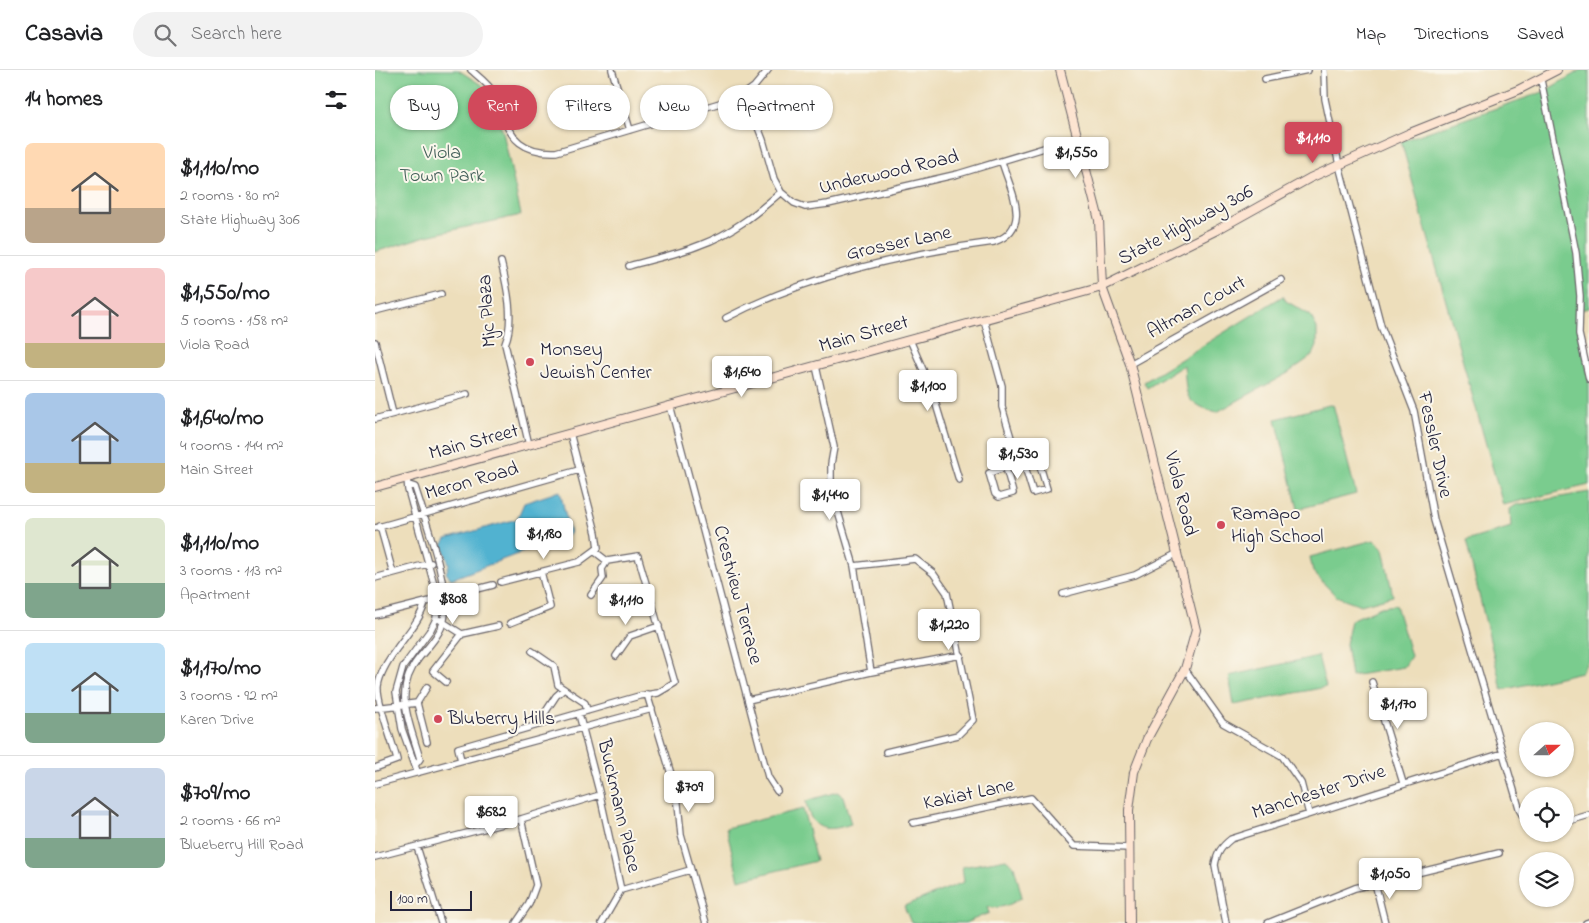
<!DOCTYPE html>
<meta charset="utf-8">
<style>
:root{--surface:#fff;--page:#f2f2f2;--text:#202124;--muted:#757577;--line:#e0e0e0;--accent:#d1495b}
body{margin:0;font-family:"Indie Flower",sans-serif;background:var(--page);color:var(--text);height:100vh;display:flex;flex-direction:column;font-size:19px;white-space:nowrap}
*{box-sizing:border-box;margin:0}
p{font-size:16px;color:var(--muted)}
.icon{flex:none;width:28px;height:28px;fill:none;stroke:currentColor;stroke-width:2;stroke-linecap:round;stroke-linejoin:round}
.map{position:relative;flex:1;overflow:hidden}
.drawer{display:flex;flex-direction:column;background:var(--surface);width:375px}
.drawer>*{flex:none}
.banner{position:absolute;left:15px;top:15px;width:475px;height:45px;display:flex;gap:10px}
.needle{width:32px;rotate:69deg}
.tools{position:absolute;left:1144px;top:652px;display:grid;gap:10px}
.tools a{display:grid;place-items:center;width:55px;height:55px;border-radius:50%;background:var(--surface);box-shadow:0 1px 4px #0004;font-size:25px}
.scale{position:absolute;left:15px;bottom:12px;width:82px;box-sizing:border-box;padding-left:5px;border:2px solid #22223b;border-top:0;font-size:14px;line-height:18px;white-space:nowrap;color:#22223b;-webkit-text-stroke:4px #fbf7ec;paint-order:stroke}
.price{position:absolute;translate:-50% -42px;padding:0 11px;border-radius:5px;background:#fff;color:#222;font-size:16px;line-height:32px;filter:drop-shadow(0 1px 2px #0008)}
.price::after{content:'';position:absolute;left:50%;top:30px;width:15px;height:11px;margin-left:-8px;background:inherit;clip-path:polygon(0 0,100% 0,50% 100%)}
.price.on{background:var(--accent);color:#fff}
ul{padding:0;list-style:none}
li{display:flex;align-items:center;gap:15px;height:125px;padding:0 25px}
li+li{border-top:1px solid var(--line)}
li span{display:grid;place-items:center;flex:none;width:140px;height:100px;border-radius:8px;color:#555}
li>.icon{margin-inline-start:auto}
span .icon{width:60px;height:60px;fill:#fffc;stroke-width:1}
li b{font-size:21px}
h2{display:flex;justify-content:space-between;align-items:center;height:60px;padding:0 25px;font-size:21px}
.pill{padding:0 18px;border-radius:22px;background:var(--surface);box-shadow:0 1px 4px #0004;font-size:18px;line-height:45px}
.pill.on{background:var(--accent);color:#fff}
header{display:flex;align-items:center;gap:30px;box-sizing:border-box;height:70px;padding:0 25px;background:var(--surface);border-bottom:1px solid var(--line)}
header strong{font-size:24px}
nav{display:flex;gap:28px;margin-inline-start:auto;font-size:18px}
.search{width:350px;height:45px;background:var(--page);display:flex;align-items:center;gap:12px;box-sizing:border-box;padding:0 18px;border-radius:28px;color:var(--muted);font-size:19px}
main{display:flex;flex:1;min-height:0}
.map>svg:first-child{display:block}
.green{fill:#7acc8e;stroke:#4e7764}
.water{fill:#51b2d0;stroke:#3a6a86}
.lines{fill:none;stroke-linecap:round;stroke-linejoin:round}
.street-casing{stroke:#696468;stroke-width:8}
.secondary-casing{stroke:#696468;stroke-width:10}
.street{stroke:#fff;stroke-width:5.5}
.secondary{stroke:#fde4d1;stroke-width:8}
.poi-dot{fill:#d1495b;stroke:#fbf7ec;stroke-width:2}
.labels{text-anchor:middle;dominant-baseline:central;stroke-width:4;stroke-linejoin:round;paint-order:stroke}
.park-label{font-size:20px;fill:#415e58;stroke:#fbf7ec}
.street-label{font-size:20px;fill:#22223b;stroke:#fbf7ec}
.poi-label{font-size:20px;fill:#22223b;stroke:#fbf7ec;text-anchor:start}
</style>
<header>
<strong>Casavia</strong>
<div class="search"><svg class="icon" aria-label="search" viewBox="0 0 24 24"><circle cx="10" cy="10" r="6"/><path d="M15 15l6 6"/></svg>Search here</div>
<nav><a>Map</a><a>Directions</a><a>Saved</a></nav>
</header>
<main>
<section class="drawer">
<h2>14 homes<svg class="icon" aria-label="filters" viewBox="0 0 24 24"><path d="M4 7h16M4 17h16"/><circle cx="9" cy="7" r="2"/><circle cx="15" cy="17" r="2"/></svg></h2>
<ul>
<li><span style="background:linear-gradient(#ffd9b3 65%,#b9a48a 0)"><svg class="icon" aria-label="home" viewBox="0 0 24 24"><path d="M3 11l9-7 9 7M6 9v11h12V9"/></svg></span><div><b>$1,110/mo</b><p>2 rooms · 80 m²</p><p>State Highway 306</p></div></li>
<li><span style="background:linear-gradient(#f6c9c9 75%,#c2b280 0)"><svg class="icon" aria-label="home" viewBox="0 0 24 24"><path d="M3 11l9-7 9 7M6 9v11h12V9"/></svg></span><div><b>$1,550/mo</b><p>5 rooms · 158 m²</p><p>Viola Road</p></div></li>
<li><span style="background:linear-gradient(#a9c7e8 70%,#c2b280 0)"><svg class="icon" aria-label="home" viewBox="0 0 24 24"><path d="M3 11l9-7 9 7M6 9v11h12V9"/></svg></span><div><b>$1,640/mo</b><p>4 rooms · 144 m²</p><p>Main Street</p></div></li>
<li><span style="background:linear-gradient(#dfe7d0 65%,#7fa58c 0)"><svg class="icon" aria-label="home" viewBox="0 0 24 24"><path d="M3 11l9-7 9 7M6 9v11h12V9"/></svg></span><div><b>$1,110/mo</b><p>3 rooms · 113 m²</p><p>Apartment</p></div></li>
<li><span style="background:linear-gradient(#bfe0f5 70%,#7fa58c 0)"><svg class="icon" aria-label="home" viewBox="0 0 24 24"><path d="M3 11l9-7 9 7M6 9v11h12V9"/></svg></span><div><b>$1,170/mo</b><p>3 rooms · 92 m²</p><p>Karen Drive</p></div></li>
<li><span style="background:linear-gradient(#c9d6e8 70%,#7fa58c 0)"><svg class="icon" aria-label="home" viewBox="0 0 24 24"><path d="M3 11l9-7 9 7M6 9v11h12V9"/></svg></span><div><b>$709/mo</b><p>2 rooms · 66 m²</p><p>Blueberry Hill Road</p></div></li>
</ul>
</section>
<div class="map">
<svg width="1214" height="853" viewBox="0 0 1214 853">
<rect width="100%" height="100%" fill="#fbf7ec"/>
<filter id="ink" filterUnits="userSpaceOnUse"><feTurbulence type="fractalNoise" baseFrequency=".02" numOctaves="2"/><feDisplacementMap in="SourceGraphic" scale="10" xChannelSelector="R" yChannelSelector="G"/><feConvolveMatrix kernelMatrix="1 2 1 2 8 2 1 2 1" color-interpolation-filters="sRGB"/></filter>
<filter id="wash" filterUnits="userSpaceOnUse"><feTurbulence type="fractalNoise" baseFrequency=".0096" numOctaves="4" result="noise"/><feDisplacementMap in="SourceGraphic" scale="20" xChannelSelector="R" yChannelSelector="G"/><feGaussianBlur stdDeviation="1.12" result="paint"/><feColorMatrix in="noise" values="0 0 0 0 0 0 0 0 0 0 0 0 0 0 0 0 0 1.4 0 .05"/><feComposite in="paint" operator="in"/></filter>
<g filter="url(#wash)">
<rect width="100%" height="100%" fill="#eddebb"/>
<!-- green -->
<path class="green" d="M0,0H83L110,17L128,62L146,145L51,166L0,182Z
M1206,0H1214V238L1205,240L1204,264L1214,309V415L1128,435L1026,71L1168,22Z
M908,226L911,231L935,245L942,258V276L938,285L913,303L842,342C807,333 812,326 809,295L772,318L769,312Z
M958,334L981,424L923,439L901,349Z
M1214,422V590L1206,602L1127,620L1091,471L1136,457L1135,439L1141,435Z
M999,470L1008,479L1018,526L986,535L961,526L938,502L935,487Z
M1021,535L1036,586L1029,597L976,606L971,574L976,550L1006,537Z
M943,586L951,617L859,635L854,606Z
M462,722L468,726L476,754C451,763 435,760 431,731Z
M428,739L441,791L364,810L351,758Z
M631,789L639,796L647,827C636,835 626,839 612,837L614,843L590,853H536L529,836L589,812L587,797Z"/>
<!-- water -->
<path class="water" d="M185,421L195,464L82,507L76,509L71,503L74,494L67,475L71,469L142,449L149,433Z"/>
</g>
<g filter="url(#ink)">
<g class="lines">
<!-- street casing -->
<g class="street-casing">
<path id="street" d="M96,0C104,7 115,15 120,25C122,30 123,36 125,40C135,70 149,83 181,82L365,27L379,17L393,0
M237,0L255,60
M949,0L950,29L964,95L1006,256L1039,341L1059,450L1145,741L1152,753
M890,9L933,0
M1166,10L1201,183L1205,226L1204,264L1214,309
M365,27L379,47L388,70L399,109L406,122L419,133L430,137L453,134L583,104L702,68
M126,192C132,216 140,250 130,274L154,375
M254,196C278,189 303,184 325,175C356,164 381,144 406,122
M0,241L66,224
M351,248C433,205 528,184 619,172C658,158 636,122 627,92
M609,250L627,316V337L639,378L648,390L662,386L672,419L658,423L648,390
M535,270L556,318L584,410
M0,272L18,344
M755,294L906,210
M441,296L459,377L456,394V410L461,435L479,496L496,602
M295,335L393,707L402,721
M0,349L92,324
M631,398L638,423L624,427L620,424L614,403C626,399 637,396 648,392
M32,408L33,420L63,529L61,549L56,559L28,597L21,622L27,659L42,701
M34,415L40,417C50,449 76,520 69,550C65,565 53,577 44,588C17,621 35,653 45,689L41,694
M5,456L18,503
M0,458L204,400
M479,496L540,489L558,503L572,523L598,650L583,665L511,682
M0,508L56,493
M126,512L204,492L219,481
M688,524L760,505L803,483
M216,525L228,508L227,499L232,491
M0,545L118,515
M65,550L87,564L123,556
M135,553L175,537L166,502
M157,581L179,596L183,615L210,633L212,641
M241,586L255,566L284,556
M810,599L848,653L907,686L926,713L934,744
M71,612L58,601L87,564
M997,612L1028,713
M272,624L302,724L306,765L331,853
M373,630L496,602L586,585
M42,633L52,672
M0,638L42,633L52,617
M204,644L225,725L246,820
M162,655L181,626L189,619
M86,690L83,678L264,626L283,623L300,613L263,486L232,491L219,481L223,478L221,463L195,363
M0,698L22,690C18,673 1,630 3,616C5,602 14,589 22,578C32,564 45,550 50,533
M0,714L277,639
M1190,752L1214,745
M538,753L656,728L699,776L755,778
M42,777L66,853
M0,787L146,749L225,725
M1000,813L1010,853
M141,853L154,834L161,815L146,749
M227,853L246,820L315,800
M851,853L840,795C842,783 846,777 856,769L1128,683
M893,853L980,818L1124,783
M1211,853L1214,852"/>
</g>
<!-- secondary casing -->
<g class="secondary-casing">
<path id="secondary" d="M685,0L724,150L727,217L755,294L821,560L810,599L772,669L759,702L754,740L755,853
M0,417L727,217L840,161L935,108L1035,63L1143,20L1182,0"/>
</g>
<!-- street -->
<use href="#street" class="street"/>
<!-- secondary -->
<use href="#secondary" class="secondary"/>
</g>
</g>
<!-- markers -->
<g class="poi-dot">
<circle cx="155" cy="292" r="5"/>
<circle cx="846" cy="455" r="5"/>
<circle cx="63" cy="649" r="5"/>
</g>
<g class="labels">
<!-- park labels -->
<g class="park-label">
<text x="67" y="83">Viola<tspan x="67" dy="23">Town Park</tspan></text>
</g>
<!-- street labels -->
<g class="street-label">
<text transform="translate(514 103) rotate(-13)">Underwood Road</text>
<text transform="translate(811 156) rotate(-28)">State Highway 306</text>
<text transform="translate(524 174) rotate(-12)">Grosser Lane</text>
<text transform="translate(822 238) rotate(-29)">Altman Court</text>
<text transform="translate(113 241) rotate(-94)">Mjc Plaza</text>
<text transform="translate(489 265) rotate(-16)">Main Street</text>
<text transform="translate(99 373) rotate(-15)">Main Street</text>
<text transform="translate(1059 375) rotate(78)">Fessler Drive</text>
<text transform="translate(97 412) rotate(-16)">Meron Road</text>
<text transform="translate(805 424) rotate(76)">Viola Road</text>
<text transform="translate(362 525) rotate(75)">Crestview Terrace</text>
<text transform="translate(944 723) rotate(-18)">Manchester Drive</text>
<text transform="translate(594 725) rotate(-12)">Kakiat Lane</text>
<text transform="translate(243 736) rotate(77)">Buckmann Place</text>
</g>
<!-- poi labels -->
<g class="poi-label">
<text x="165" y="280">Monsey<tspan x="165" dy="23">Jewish Center</tspan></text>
<text x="856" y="444">Ramapo<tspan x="856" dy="23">High School</tspan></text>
<text x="73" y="649">Bluberry Hills</text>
</g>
</g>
</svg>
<div class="tools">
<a><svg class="needle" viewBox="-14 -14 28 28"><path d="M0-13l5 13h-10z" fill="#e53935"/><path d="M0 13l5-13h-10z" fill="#757577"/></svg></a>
<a><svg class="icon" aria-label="locate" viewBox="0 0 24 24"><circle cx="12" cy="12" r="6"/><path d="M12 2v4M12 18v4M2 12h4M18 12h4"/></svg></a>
<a><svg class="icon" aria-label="layers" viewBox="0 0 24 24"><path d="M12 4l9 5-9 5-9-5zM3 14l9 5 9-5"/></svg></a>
</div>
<div class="scale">100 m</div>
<b class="price on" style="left:938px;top:94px">$1,110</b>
<b class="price" style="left:701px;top:109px">$1,550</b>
<b class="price" style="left:367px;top:328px">$1,640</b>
<b class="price" style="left:553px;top:342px">$1,100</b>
<b class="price" style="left:643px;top:410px">$1,530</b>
<b class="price" style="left:455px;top:451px">$1,440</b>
<b class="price" style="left:169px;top:490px">$1,180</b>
<b class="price" style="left:78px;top:555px">$808</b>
<b class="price" style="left:251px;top:556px">$1,110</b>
<b class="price" style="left:574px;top:581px">$1,220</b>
<b class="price" style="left:1023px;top:660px">$1,170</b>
<b class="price" style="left:314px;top:743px">$709</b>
<b class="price" style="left:116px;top:768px">$682</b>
<b class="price" style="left:1015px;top:830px">$1,050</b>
<div class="banner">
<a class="pill">Buy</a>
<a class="pill on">Rent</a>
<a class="pill">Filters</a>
<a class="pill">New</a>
<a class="pill">Apartment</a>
</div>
</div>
</main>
